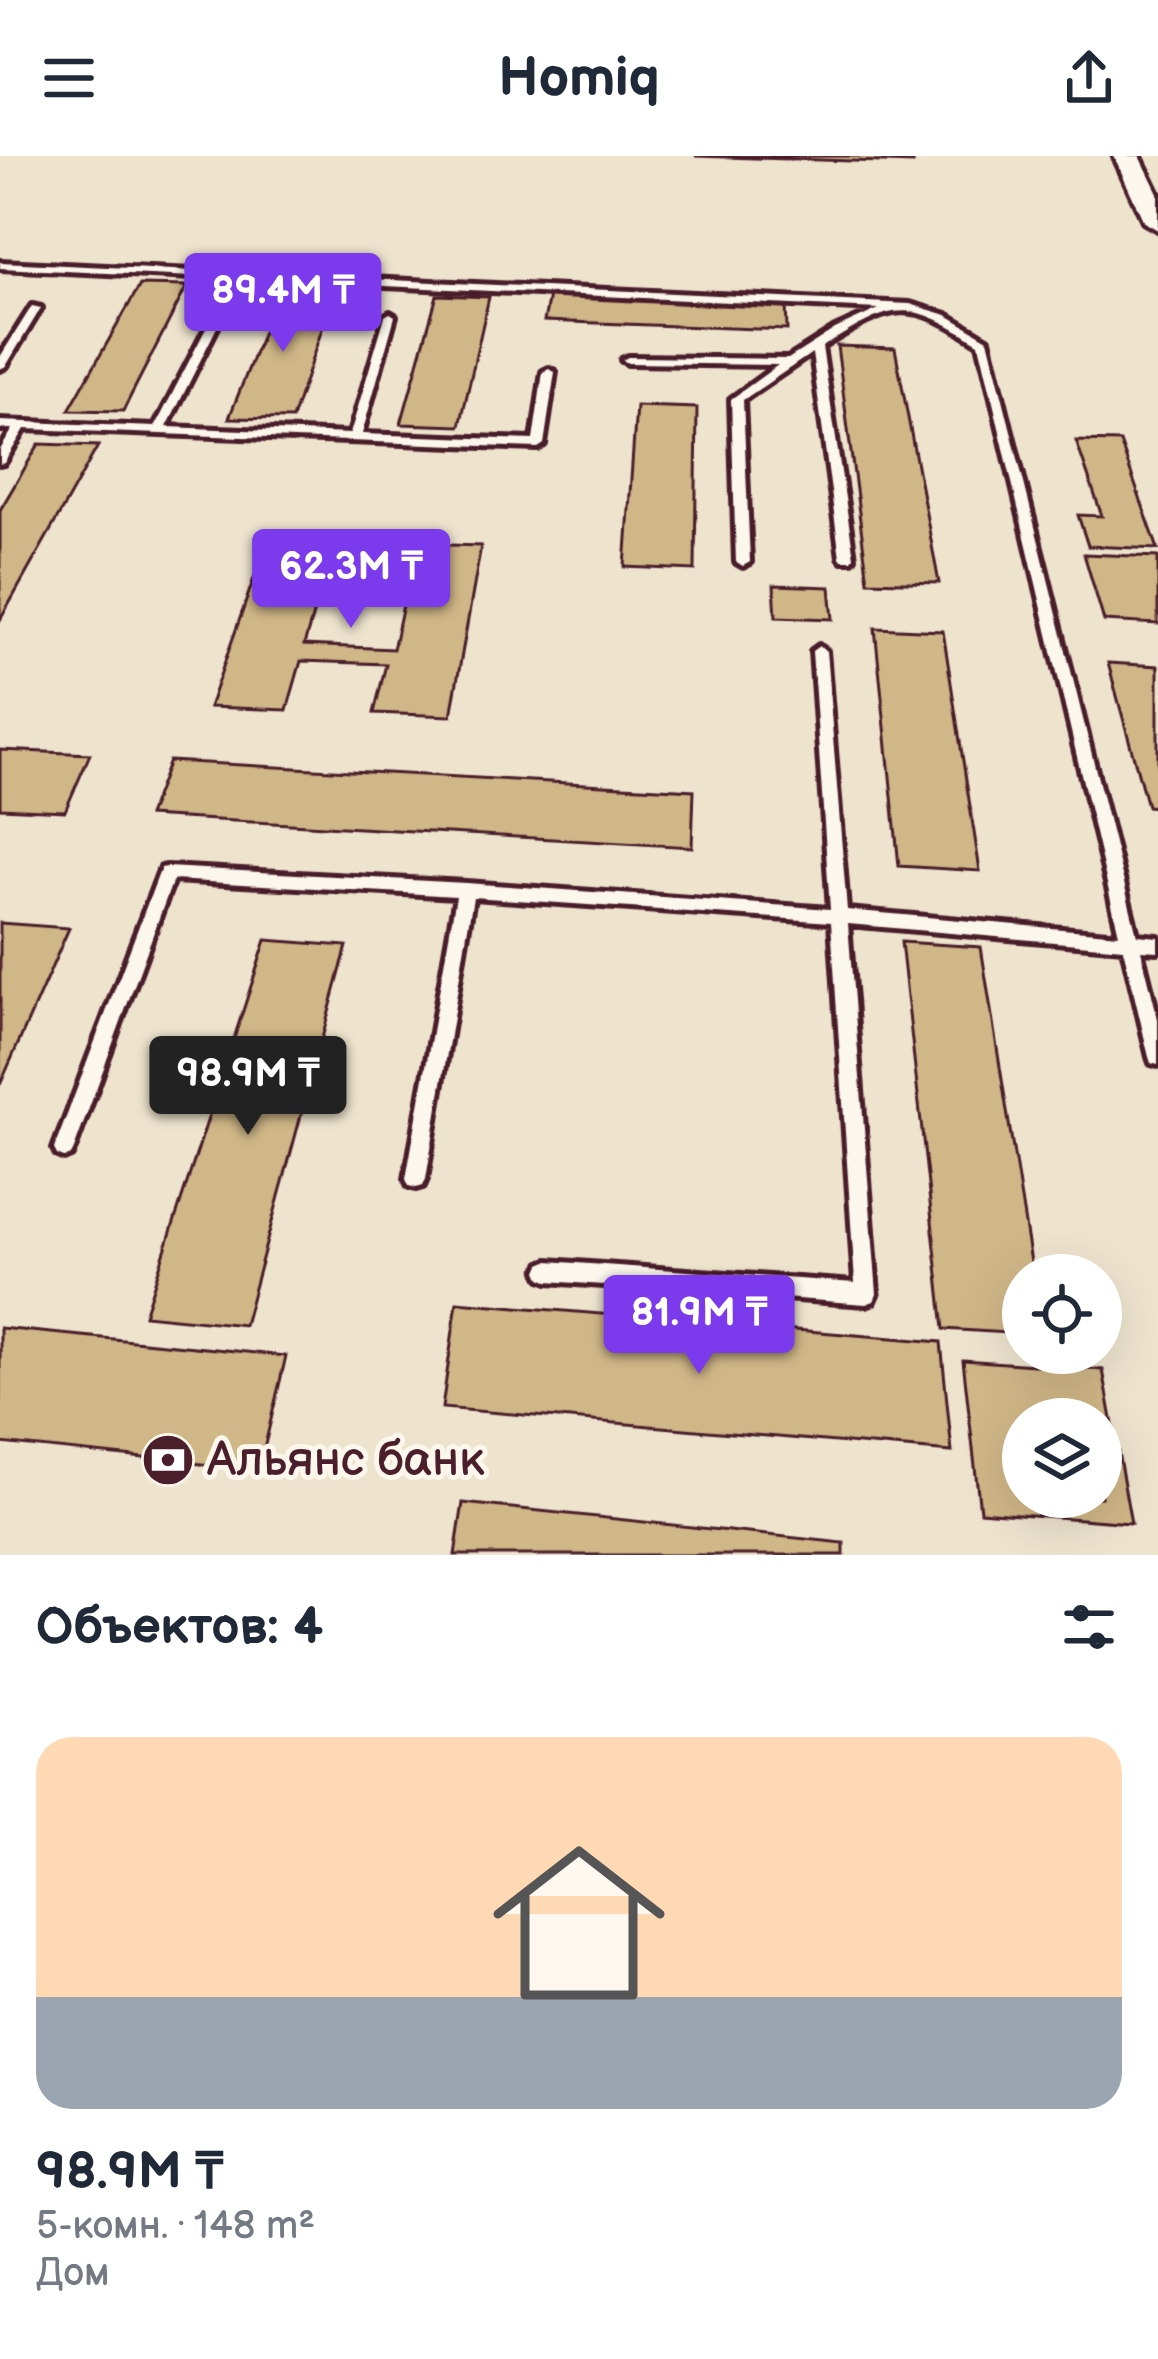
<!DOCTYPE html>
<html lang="ru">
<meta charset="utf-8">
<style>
:root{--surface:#fff;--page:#f6f6f7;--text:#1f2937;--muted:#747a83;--accent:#7c3aed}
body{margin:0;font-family:"Balsamiq Sans",sans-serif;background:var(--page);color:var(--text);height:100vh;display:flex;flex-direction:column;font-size:45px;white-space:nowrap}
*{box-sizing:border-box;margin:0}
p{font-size:39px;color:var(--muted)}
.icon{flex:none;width:66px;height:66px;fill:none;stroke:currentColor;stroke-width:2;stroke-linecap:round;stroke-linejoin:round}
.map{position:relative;height:1399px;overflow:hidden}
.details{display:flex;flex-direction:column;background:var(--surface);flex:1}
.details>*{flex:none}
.tools{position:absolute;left:1002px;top:1098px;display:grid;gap:24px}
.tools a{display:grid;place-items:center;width:120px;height:120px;border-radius:50%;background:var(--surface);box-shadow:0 12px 48px #0002;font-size:60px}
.price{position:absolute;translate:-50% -102px;padding:0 27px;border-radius:12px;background:var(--accent);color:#fff;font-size:39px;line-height:78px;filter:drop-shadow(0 3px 6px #0008)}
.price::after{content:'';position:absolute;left:50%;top:72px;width:36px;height:27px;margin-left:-18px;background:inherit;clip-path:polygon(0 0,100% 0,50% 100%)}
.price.on{background:#222;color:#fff}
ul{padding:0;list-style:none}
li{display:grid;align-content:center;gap:24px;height:636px;padding:0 36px}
li span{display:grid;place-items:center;height:372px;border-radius:36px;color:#555}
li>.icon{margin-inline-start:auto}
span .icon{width:216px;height:216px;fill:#fffc;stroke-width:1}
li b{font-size:51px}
h2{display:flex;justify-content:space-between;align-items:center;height:144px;padding:0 36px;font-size:51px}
header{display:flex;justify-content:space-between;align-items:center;height:156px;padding:0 36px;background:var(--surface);font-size:54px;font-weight:700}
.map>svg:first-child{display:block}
.building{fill:#d0b787;stroke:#4a1f2b;stroke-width:3;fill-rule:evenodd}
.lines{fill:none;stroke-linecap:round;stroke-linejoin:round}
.lane-casing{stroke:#4a1f2b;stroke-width:10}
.secondary-casing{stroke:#4a1f2b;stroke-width:9}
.lane{fill:#fbf7ec;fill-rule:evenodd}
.secondary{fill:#fbf7ec;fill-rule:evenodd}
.labels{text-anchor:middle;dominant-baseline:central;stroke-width:10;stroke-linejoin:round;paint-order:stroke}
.near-poi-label{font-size:48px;fill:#4a1f2b;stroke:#fbf7ec;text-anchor:start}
</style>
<header><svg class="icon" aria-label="menu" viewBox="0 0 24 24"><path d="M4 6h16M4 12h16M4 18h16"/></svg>Homiq<svg class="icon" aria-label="share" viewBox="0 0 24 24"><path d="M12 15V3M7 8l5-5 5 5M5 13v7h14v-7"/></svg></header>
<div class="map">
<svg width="1158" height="1399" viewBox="0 0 1158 1399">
<rect width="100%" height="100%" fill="#eee4ce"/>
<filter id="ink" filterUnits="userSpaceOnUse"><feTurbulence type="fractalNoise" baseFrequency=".00833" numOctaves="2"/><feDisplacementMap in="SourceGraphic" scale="24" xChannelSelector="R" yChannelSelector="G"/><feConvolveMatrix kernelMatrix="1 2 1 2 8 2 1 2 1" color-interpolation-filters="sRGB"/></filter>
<g filter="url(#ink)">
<!-- building -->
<path class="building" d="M695,0H912L913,7Z
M140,129L187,130L123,255L69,254Z
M280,133L335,134L292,263L229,262Z
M437,139L489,141L460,270L401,268Z
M549,140L786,148L787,174L544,165Z
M837,190L895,192L939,427L868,425Z
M636,250L697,252L695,414L625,411Z
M1076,285L1120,286L1158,393L1088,390L1078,359L1102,360Z
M39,288L98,290L0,464V354Z
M268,382L335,385L304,489L393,493L417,388L481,390L451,560L374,557L386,508L301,505L287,554L209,551Z
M1084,398L1158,401V468L1104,465Z
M774,429L830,431L833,463L776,461Z
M875,472L943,475L980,715L899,710Z
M1108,507L1158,510V651L1147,650Z
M0,594L90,598L65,655L0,652Z
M169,605L694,634L692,691L148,660Z
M0,767L69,772L0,929Z
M266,784L347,790L244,1169L144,1159Z
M901,786L981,791L1033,1119H1023V1178L944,1173Z
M457,1146L941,1186L952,1296L442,1252Z
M0,1172L286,1200L259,1314L0,1287Z
M963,1204L1103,1214L1131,1367L980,1355ZM1023,1263H1101V1341H1023Z
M463,1347L844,1387V1399H455Z"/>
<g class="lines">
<!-- lane casing -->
<g class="lane-casing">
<path id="lane" d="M0,106L910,148L947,159L988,183L1137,779L1158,781V795L1141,794L1158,863V909L1151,907L1149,901L1123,792L848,768L877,1138L874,1145L866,1148L548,1125L541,1122L538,1115L541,1108L548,1105L855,1127L831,766L473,741L426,1023L423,1030L416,1032L409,1030L406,1023L456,740L173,724L74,993L71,999L64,1002L57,999L54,993L159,717L161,712L167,711L466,727L830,753L812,495L819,490L826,495L847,754L1119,778L979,187C906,141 894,147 822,191L854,401L852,404H842L840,401L812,197L743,244L750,406L743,410L736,406L731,243L778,209L628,207L622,204L628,201L788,203L835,173L879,153L0,112Z
M32,150L41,152L6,210L0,213V201Z
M221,150L226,153L167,271L350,278L385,160L390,157L395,160L362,278L533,284L543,216L549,213L555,216L544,288L538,292L25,273L4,307L0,308V294L13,273H0V265L155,271L216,153Z"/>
</g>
<!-- secondary casing -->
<g class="secondary-casing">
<path id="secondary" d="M1114,0H1140L1158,37V74L1144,66Z"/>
</g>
<!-- lane -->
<use href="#lane" class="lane"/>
<!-- secondary -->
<use href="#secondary" class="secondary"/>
</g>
</g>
<!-- icons -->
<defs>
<g id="bank-disc" transform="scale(2.7)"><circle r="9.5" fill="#4a1f2b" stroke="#fbf7ec"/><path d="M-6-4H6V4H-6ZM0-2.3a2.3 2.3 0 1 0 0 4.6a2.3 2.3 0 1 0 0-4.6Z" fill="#fff"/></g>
</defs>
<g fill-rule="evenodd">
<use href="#bank-disc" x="168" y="1304"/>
</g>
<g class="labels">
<!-- near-poi labels -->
<g class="near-poi-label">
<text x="207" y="1304">Альянс банк</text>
</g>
</g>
</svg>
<div class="tools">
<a><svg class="icon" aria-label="locate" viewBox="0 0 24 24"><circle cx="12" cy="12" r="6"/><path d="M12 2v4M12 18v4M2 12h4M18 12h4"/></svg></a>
<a><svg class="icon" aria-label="layers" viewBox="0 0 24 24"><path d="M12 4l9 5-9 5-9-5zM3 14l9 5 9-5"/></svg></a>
</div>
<b class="price" style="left:283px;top:199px">89.4M ₸</b>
<b class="price" style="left:351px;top:475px">62.3M ₸</b>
<b class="price on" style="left:248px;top:982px">98.9M ₸</b>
<b class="price" style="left:699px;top:1221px">81.9M ₸</b>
</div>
<section class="details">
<h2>Объектов: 4<svg class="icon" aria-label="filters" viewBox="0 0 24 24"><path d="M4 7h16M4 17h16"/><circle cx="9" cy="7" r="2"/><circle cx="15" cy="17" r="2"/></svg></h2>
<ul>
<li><span style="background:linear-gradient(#ffd9b3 70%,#9aa5b1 0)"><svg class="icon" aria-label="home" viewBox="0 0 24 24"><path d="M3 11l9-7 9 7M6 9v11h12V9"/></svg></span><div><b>98.9M ₸</b><p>5-комн. · 148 m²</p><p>Дом</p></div></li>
</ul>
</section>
